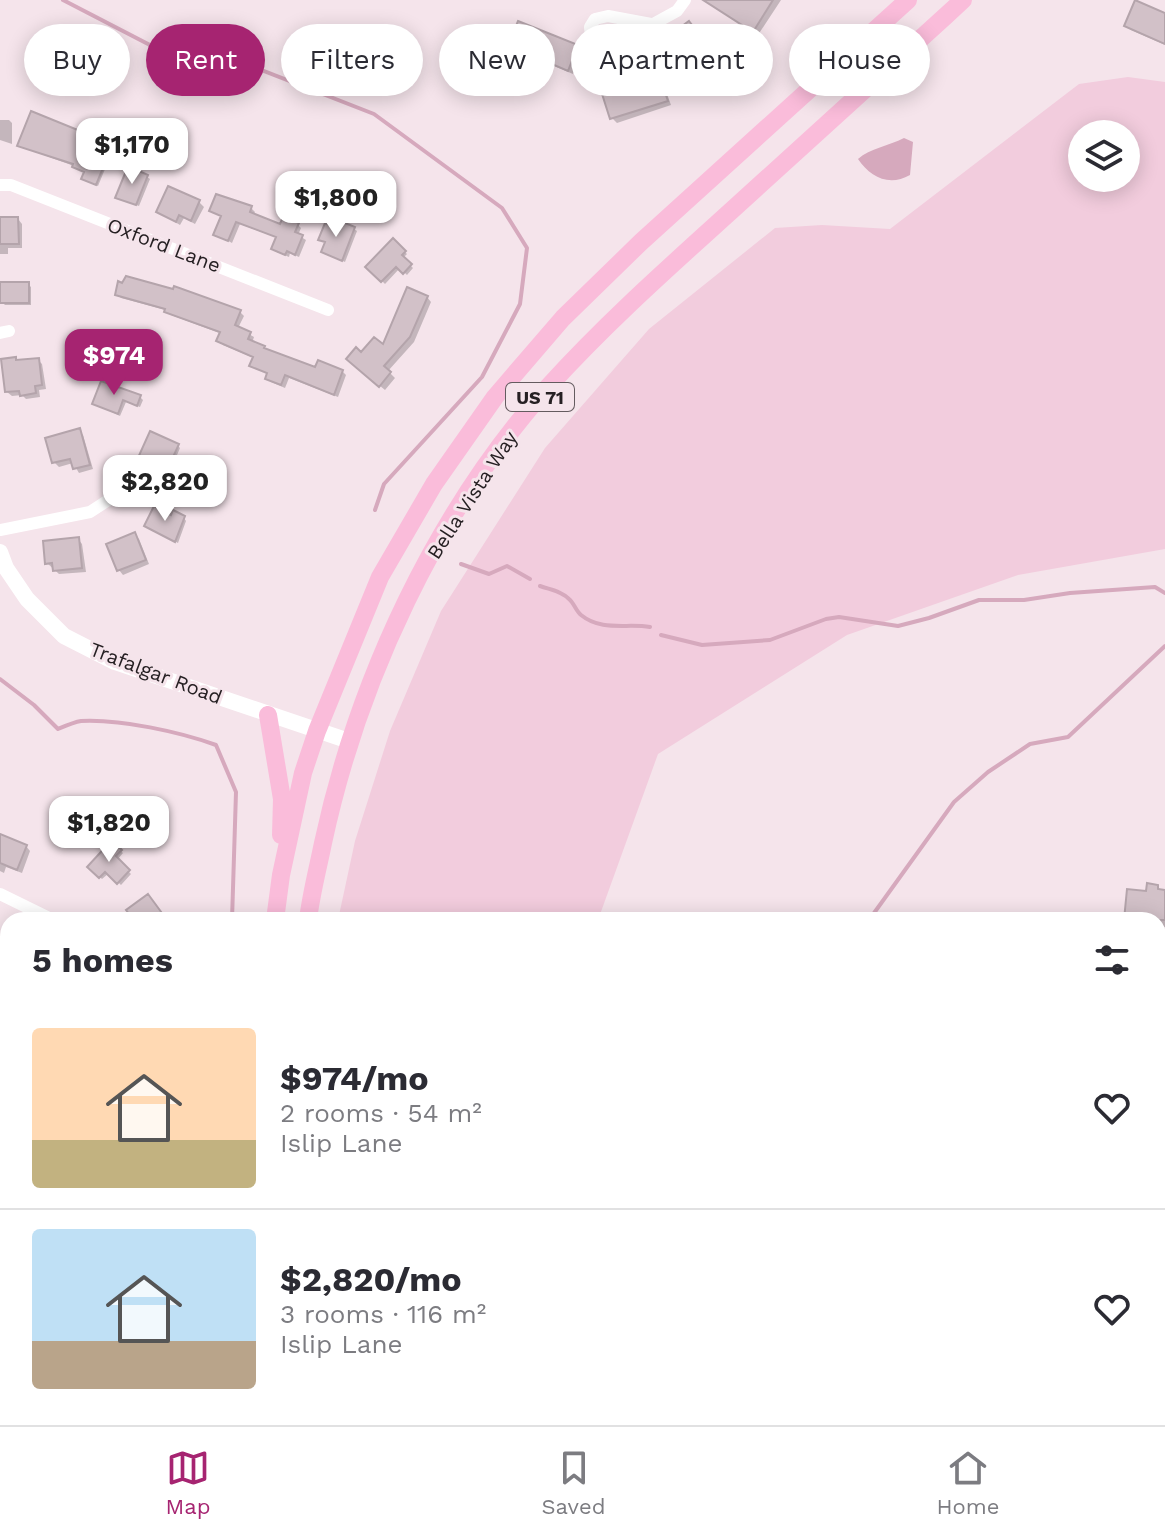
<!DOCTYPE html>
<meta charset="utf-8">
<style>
:root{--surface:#fff;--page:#f2f2f3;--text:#2b2b33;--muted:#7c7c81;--line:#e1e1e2;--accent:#a62471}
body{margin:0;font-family:"Work Sans",sans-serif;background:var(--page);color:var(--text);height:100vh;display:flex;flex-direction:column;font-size:30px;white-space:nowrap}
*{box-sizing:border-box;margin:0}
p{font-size:26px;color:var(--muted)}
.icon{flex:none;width:44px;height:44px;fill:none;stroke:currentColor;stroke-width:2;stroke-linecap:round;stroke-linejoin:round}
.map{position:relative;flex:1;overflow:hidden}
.drawer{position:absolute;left:0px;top:912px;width:1166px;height:514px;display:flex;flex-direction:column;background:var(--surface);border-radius:24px 24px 0 0;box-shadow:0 4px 20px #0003}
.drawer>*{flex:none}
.hud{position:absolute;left:24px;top:24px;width:1118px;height:72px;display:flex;gap:16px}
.controls{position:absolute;left:1068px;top:120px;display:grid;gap:16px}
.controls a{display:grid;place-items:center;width:72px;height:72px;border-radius:50%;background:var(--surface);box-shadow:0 4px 20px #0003;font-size:40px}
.price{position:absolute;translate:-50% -68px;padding:0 18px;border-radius:16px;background:#fff;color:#222;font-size:26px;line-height:52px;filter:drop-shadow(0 2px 4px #0008)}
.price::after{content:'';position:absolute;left:50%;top:48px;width:24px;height:18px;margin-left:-12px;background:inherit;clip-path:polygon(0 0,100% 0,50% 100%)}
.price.current{background:var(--accent);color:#fff}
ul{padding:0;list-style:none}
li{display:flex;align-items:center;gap:24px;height:200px;padding:0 32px}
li+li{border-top:2px solid var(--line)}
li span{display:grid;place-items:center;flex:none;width:224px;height:160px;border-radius:8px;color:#555}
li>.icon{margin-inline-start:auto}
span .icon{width:96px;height:96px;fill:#fffc;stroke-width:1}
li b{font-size:34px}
h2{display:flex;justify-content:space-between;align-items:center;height:96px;padding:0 32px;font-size:34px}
.tag{padding:0 28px;border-radius:36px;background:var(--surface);box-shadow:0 4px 20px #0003;font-size:28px;line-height:72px}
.tag.current{background:var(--accent);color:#fff}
.tabs{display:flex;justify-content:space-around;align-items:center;height:112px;border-top:2px solid var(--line);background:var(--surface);font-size:22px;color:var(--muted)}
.tabs a{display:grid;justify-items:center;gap:4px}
.tabs .current{color:var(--accent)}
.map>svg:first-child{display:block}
.green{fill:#f2ccdd;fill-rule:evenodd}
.water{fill:#d6a9bd}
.shadow{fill:#0003}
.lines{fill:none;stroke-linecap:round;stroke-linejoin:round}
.stream{stroke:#d6a9bd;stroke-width:4}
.building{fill:#d2c1c8;stroke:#b4a4ab;stroke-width:2}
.street{stroke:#fff;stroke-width:12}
.secondary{stroke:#fff;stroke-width:16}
.primary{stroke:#fabcda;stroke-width:18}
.labels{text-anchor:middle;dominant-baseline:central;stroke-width:6;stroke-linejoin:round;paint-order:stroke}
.shield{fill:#f5e4eb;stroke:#645b5f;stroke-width:2}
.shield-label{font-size:18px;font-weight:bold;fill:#262023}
.street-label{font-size:20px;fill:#262023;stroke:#f5e4eb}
</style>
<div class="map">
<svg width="1165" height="1425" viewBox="0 0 1165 1425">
<rect width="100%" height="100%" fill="#f5e4eb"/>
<!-- green -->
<path class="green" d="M1128,77L1165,82V549L1018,575L847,635L658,754L598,920H338L355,841L390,731L441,611L545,448L649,329L775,228L822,225L890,229L1079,84ZM1126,134V178H1082V134Z
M401,1418H782L801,1425H402Z
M945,1418H1097L1101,1425H931Z"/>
<!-- water -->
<path class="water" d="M904,138L913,142L910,175C889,187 870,177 858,159C870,148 889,146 904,138Z"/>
<!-- shadow -->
<path class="shadow" d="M718,0H781L758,35L719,10Z
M1165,15V45L1131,30L1126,26Z
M514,37L577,47L582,51L573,74L554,66L550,60L537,53L538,49L518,42Z
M716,38L731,58L692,86L673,61L703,40Z
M652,58L656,63L671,105L617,123L612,118Z
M0,120H9L12,123V144L0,140Z
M99,140L102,143L98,151L110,157L98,186L86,181L84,179L86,173L77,169L74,166L19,146Z
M147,177L150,179L139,206L117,198Z
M199,202L204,207L195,224L184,218L180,225L158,212Z
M251,208L255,212L253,215L281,226L298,225L301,228L298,235L306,240L299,257L290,253L289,257L277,252L274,249L278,238L240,224L232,243L216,234L223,217L212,211Z
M0,219H18L22,224V248H8V254H0Z
M354,229L357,231L345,262L323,252L327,243L321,239Z
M393,241L407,254L403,258L413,268L407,275L400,268L385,284L368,267Z
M28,284L31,287V305H5L2,302Z
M117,294L240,312L244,316L238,328L254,337L252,343L269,352L316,370L342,371L346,375L338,397L289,378L285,388L271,382L267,379L269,374L252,366L254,358L223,345L219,341L222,334L171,315L166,310L121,298Z
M427,297L431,302L414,342L388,371L395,378L385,390L353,364L362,355L384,347Z
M38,360L42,364L46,389L39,390L40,397L26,399L22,395L12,396L7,392Z
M140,397L143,400L140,407L126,402L120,416L94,403Z
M79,431L83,435L93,469L79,473L73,463L59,467L54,462Z
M178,446L180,448L172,467L157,461L154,468L142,463Z
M184,518L186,521L178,543L149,528Z
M135,535L139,539L149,564L123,575L119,570Z
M78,539L82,544L86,572L59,574L47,563Z
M0,836L26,846L30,851L22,873L6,867L4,873L0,871Z
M112,843L123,853L117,860L131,874L121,885L109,873L102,879L90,867Z
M1157,887L1165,892V927H1158V920H1127L1148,893Z
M0,935L8,940L6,968L0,964Z"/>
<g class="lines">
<!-- stream -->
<path class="stream" d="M63,0L177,59L212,71L246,64L374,114L502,208L527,248L520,304L482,377L384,484L375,510
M461,564L489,574L507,566L530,579
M540,586C551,590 561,591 569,599C574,603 576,611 581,615C602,632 627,623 650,627
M661,635L702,645L770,640L826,619L839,617L898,626L929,618L979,600H1024L1070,593L1155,587L1165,593
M0,679L34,705L58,729C65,726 74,722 81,721C121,719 180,732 216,745L236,792L232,920
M869,920L954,802L988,772L1030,744L1068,737L1165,646
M816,1425L818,1418"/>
</g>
<!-- building -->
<path class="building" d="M703,0H773L753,32Z
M1135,0L1165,13V44L1124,26Z
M518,21L578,45L568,71L547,62L548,59L534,53L536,48L511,38Z
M689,21L702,38L712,31L728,53L687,83L671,61L683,52L670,35Z
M652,56L668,101L610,119L596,75Z
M31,111L100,139L96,148L109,153L96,185L81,179L84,172L72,167L73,164L17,146Z
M128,166L148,175L136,205L115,198Z
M168,186L200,200L191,221L179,215L176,222L156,212Z
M216,194L252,206L250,212L280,224L283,217L299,223L295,232L303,235L295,255L287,251L285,255L271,249L276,237L236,222L228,241L213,235L221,216L209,211Z
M0,217H18L19,244H0Z
M335,219L355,227L342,261L321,252L325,242L318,240L325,223L332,226Z
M393,238L406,251L402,255L412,264L403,274L396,267L381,282L365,267Z
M126,276L173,289L174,286L241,310L235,325L251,332L248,339L265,346L264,348L315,367L318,360L343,370L334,395L285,375L281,385L265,379L267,373L249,366L253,357L216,341L220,332L164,312L165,309L115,295L118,281L122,283Z
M0,282H29V303H0Z
M407,287L428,296L410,337L384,366L391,372L379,387L346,359L356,347L361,352L374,337L383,344Z
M16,357V360L39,358L42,385L35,386L36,393L20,396L19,391L5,392L1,359Z
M101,381L141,395L137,406L123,400L118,414L92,404Z
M80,428L90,465L73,469L70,459L52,463L45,438Z
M150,431L179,444L169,466L154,460L151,467L137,460Z
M154,506L171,515L173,510L185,516L175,542L144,526Z
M135,532L146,560L117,571L106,544Z
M79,537L82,568L53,571L52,563L45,564L43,541Z
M0,834L27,845L17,870L0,863Z
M112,840L122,850L116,856L130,870L117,884L105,872L99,878L87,867Z
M1147,883L1158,885V889L1165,890V920H1124L1127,889L1146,891Z
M148,894L167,920H134L126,910Z"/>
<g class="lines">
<!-- street -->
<path class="street" d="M651,24L608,16L595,19L590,27L591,37L598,43L624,40L677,11L685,0
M0,185H11L328,310
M0,333L9,331
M0,530L90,512L113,497
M0,894L53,920
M1158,989L1165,988
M1158,1231H1165
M295,1425L337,1418"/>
<!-- secondary -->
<path class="secondary" d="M0,552L6,568L27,599L64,636L115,662L349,741"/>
<!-- primary -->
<path class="primary" d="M268,715L282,799L281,835
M275,920L281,875L303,773L317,731L380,577L434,484L495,397L563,318L641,242L908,0
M308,920C311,894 318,868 323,843C358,680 436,512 548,387C605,324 668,268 731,211C808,141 886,71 963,0
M321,1418L323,1425
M350,1418L352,1425"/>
</g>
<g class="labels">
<!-- shield labels -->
<rect class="shield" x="506" y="383" width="68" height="28" rx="6"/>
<g class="shield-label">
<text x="540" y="397">US 71</text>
</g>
<!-- street labels -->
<g class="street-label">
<text transform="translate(164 245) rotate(21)">Oxford Lane</text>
<text transform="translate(472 495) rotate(-57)">Bella Vista Way</text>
<text transform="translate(156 673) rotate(21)">Trafalgar Road</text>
</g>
</g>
</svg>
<div class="controls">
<a><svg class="icon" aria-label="layers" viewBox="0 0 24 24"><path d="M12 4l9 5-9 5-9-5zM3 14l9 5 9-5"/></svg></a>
</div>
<b class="price" style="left:132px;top:186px">$1,170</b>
<b class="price" style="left:336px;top:239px">$1,800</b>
<b class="price current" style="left:114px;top:397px">$974</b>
<b class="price" style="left:165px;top:523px">$2,820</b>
<b class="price" style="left:109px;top:864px">$1,820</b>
<div class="hud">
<a class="tag">Buy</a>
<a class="tag current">Rent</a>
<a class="tag">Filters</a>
<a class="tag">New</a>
<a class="tag">Apartment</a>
<a class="tag">House</a>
</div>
<section class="drawer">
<h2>5 homes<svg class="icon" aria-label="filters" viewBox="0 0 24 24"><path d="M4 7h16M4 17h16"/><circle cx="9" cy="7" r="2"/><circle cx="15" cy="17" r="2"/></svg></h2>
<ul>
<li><span style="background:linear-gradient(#ffd9b3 70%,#c2b280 0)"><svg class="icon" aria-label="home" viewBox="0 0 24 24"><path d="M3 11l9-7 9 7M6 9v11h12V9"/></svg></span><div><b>$974/mo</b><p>2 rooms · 54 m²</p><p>Islip Lane</p></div><svg class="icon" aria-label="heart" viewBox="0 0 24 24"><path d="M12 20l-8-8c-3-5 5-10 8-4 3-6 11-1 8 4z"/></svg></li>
<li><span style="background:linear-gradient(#bfe0f5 70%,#b9a48a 0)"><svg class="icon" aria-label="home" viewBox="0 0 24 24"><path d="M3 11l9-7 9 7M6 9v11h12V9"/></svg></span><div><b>$2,820/mo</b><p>3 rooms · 116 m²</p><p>Islip Lane</p></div><svg class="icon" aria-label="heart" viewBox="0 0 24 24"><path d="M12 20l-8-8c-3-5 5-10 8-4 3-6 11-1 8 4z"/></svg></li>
</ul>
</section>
</div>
<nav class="tabs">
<a class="current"><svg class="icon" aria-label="map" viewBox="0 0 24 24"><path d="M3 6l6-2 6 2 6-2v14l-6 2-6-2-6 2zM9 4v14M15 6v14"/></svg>Map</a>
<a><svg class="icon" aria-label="saved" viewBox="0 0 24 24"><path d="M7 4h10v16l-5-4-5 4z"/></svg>Saved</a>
<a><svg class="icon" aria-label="home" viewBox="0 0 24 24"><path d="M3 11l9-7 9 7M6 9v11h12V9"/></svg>Home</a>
</nav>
